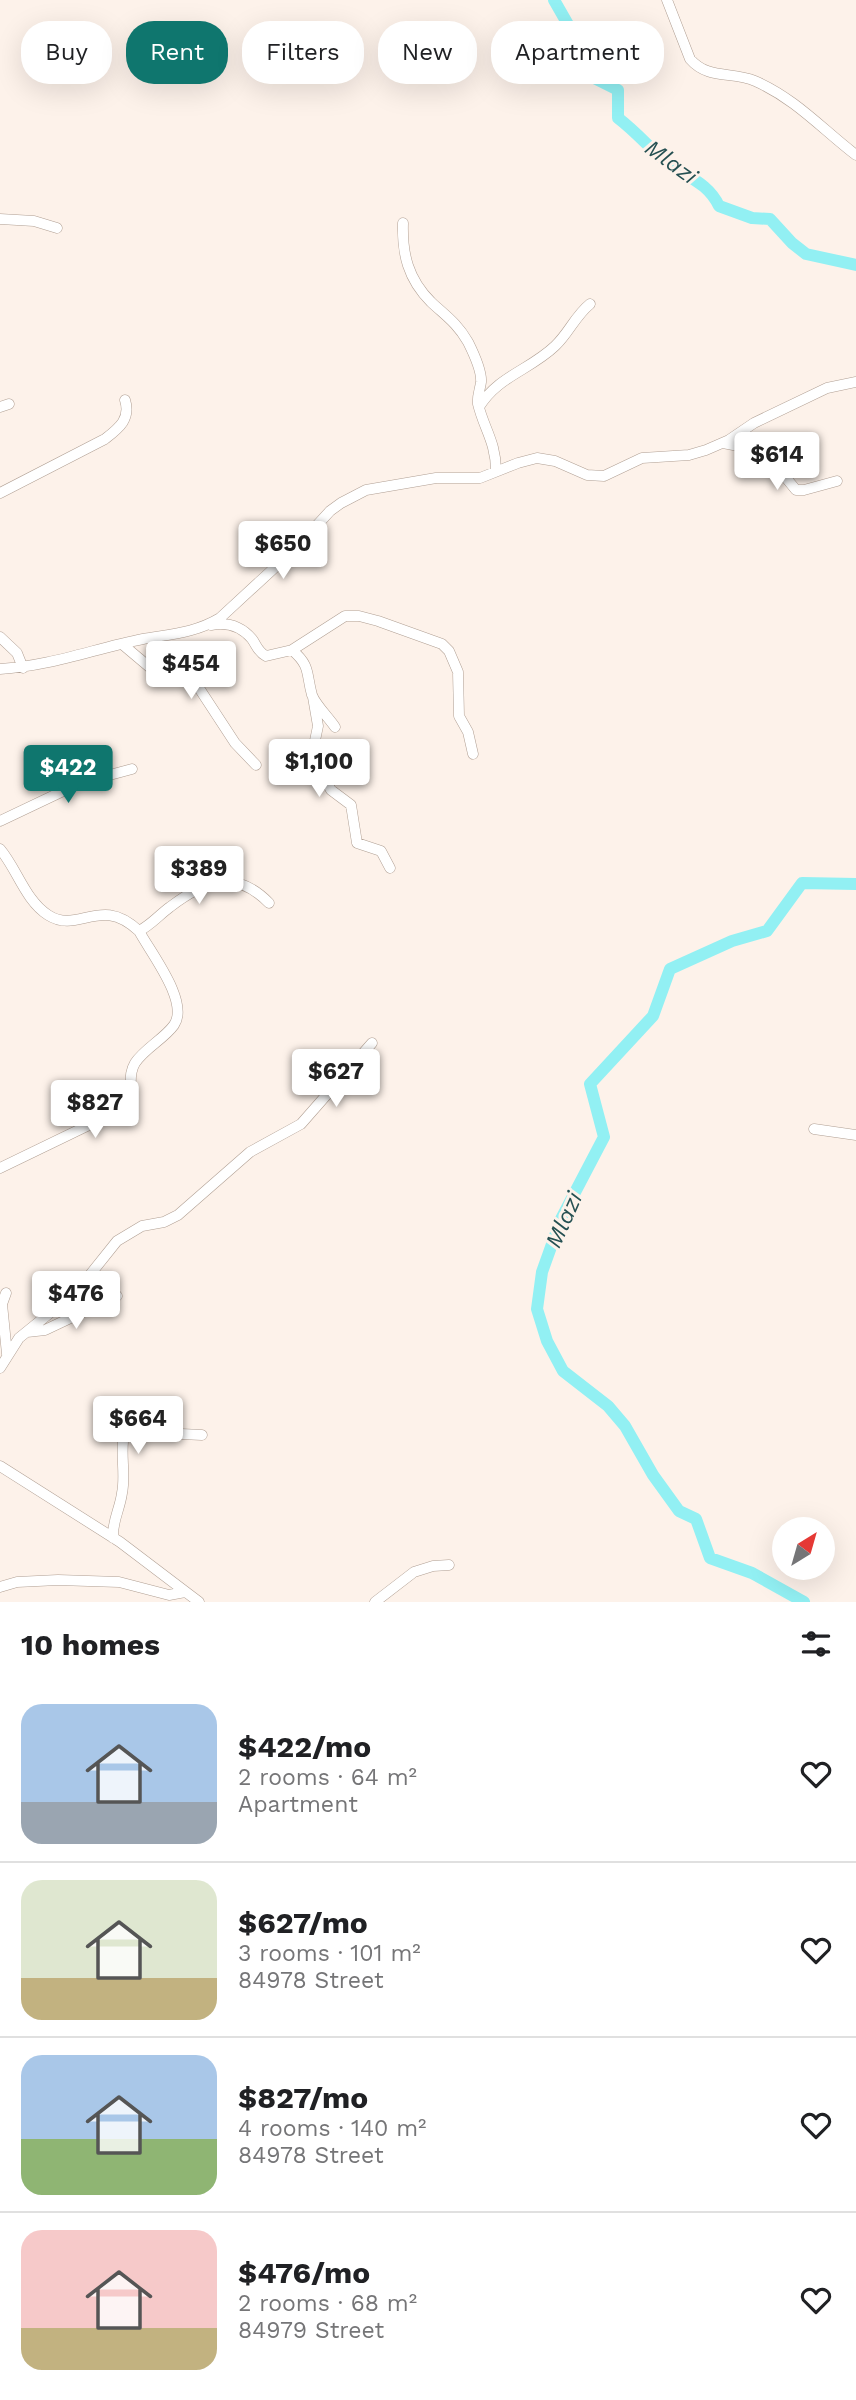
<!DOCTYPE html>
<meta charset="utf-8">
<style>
:root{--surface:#fff;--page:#f2f2f2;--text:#202124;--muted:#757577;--line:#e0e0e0;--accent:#0f766e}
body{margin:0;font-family:"Work Sans",sans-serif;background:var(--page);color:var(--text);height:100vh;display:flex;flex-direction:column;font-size:26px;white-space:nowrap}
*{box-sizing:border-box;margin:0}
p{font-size:23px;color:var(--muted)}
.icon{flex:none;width:38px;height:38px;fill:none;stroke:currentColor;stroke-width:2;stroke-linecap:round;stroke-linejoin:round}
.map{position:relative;height:1602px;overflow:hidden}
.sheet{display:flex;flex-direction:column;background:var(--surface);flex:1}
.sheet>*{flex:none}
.top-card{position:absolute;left:21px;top:21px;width:816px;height:63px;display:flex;gap:14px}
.needle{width:46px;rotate:37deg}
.controls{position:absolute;left:772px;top:1517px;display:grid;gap:14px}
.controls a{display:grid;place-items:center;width:63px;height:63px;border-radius:50%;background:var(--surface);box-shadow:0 7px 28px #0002;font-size:35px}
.price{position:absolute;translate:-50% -60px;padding:0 16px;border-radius:7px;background:#fff;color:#222;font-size:23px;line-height:46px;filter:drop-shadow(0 2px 4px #0008)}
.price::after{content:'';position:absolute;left:50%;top:42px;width:21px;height:16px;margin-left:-10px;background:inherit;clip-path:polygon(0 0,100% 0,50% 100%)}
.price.current{background:var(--accent);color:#fff}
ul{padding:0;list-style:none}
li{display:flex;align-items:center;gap:21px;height:175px;padding:0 21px}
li+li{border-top:2px solid var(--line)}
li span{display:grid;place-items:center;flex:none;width:196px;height:140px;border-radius:21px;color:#555}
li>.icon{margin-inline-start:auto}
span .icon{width:84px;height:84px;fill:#fffc;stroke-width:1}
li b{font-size:30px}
h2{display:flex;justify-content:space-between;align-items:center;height:84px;padding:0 21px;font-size:30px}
.tag{padding:0 24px;border-radius:28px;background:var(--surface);box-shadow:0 7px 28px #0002;font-size:24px;line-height:63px}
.tag.current{background:var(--accent);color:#fff}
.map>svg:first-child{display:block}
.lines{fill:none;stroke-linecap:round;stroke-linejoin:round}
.river{stroke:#92f0f3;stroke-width:12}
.minor-casing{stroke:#b09f93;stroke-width:11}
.minor{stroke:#fff;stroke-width:10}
.labels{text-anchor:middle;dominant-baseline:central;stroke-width:6;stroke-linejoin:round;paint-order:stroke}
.water-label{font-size:23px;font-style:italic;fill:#255052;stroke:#fdf2ea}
</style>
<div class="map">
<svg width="856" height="1602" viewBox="0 0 856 1602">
<rect width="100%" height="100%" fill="#fdf2ea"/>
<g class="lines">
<!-- river -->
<path class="river" d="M554,0L570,28L599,53L592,77L618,90V118C635,131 648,146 664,160C685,177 707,181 719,206L752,218L770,219L792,243L806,254L856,265
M804,1602L752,1573L710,1558L696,1519L679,1511L653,1475L625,1426L608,1406L563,1371L547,1341L537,1309L542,1272L561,1219L604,1137L590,1084L653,1016L670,969L732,941L767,931L802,883L856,884"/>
<!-- minor casing -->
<g class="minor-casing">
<path id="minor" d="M667,0L690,59C708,80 732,71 755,81C796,99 822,129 856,155
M0,219L34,221L57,228
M403,223C402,254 408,279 431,302C446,316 457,323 468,342C473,352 482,371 481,382C480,390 477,396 478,404C484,429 496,442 496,471
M0,407L9,404
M479,407C498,376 530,370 555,346C569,333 575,316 590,304
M723,443L754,449L768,456L796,490H804L837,481
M0,493L105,439C119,428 131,419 125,400
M211,625C227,622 241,626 252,639C257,646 258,652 266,656L292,650C311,666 306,674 312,695C315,704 329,718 335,727
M0,637L17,653L23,668
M122,644L160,676L191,683L199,688L235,743L256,765
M292,650L345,616H359L378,621L442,644L449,651L458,672L459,716L468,732L473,754
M0,669C51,666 93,649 143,639C171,634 195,633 220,618L297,547L330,511L341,503L366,490L436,478H480L518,463L537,458L555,461L587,475L604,476L642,458L689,455L706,450L729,440L754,423L827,388L856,382
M313,697L318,726L312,755L314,760L331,790L351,805L357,843L381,851L390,868
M0,821L80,783L132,769
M0,849C17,869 25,900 48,915C79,935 100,894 139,931C150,952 190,1002 174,1025C164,1039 145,1048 135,1063C125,1080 138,1090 122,1109L0,1168
M139,931C151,925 159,915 170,907C204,881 235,868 269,903
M814,1129L856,1135
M6,1293L2,1304L7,1354
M27,1332L45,1330L117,1296
M0,1368L19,1338L77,1291L117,1241L142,1226L164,1222L178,1215L250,1152L301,1124L372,1043
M0,1466L120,1542L199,1602
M113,1538C112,1521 120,1509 122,1493C127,1470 116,1442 130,1421L137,1418L161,1433L202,1435
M0,1587L17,1582L58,1580L119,1582L169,1595L185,1592
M375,1602L414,1572L433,1566L449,1565"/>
</g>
<!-- minor -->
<use href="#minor" class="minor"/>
</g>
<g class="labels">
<!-- water labels -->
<g class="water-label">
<text transform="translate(671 162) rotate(36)">Mlazi</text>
<text transform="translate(564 1220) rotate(-66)">Mlazi</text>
</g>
</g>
</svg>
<div class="controls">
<a><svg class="needle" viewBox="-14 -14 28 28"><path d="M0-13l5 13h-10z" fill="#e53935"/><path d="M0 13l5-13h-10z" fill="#757577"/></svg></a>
</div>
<b class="price" style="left:777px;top:492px">$614</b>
<b class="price" style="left:283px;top:581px">$650</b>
<b class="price" style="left:191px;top:701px">$454</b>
<b class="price" style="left:319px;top:799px">$1,100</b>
<b class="price current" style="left:68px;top:805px">$422</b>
<b class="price" style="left:199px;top:906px">$389</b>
<b class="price" style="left:336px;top:1109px">$627</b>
<b class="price" style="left:95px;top:1140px">$827</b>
<b class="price" style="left:76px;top:1331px">$476</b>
<b class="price" style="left:138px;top:1456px">$664</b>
<div class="top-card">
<a class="tag">Buy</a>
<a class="tag current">Rent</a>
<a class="tag">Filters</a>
<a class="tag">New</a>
<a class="tag">Apartment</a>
</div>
</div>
<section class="sheet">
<h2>10 homes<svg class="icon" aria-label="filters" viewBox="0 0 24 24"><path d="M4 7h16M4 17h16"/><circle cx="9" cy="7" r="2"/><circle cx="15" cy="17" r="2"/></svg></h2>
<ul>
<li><span style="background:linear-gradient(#a9c7e8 70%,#9aa5b1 0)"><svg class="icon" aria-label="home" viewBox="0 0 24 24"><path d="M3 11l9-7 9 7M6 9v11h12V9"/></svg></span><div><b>$422/mo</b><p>2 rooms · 64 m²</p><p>Apartment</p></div><svg class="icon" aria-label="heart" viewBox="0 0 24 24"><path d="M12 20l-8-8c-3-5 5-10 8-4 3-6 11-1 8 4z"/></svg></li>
<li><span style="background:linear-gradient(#dfe7d0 70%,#c2b280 0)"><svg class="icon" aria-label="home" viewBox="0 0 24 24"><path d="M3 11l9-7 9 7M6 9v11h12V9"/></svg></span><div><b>$627/mo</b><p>3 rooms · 101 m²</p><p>84978 Street</p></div><svg class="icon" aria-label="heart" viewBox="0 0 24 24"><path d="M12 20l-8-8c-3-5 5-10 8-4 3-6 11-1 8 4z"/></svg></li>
<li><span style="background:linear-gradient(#a9c7e8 60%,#8fb573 0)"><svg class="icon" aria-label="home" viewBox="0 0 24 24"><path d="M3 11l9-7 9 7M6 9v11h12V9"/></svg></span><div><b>$827/mo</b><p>4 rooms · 140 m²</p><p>84978 Street</p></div><svg class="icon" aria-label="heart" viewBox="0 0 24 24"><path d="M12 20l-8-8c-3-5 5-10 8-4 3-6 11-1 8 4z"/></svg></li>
<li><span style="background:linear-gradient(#f6c9c9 70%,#c2b280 0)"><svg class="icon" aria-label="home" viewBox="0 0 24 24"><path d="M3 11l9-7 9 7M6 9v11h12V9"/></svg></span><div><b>$476/mo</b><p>2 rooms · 68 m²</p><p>84979 Street</p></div><svg class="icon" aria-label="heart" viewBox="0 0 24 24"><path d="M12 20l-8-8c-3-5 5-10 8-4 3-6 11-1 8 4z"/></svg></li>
</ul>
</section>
